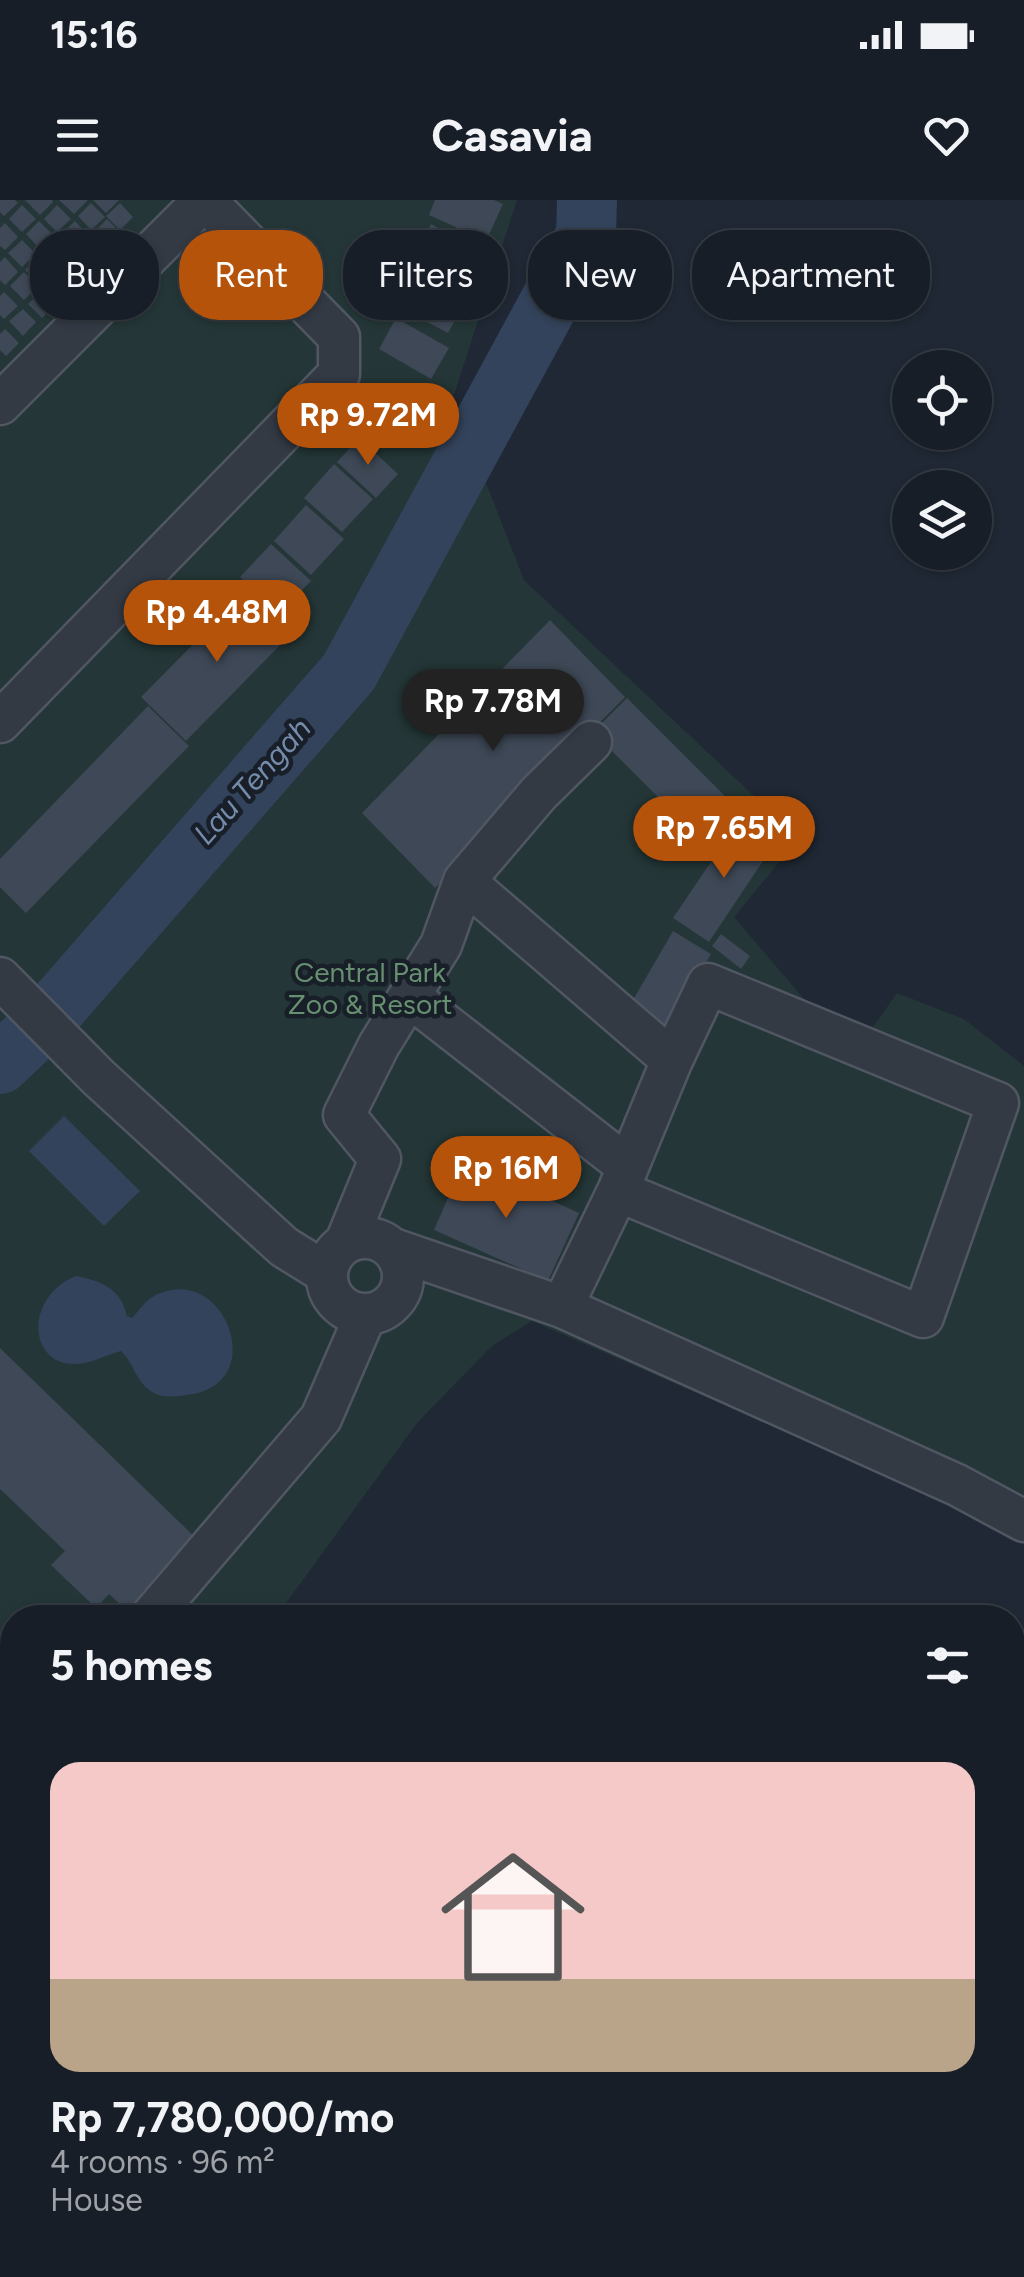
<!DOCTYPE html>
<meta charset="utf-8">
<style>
:root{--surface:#171e27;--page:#242b33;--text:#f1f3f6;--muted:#9ea2a7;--line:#363c44;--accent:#b45309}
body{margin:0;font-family:Figtree,sans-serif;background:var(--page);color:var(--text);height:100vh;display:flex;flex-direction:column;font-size:38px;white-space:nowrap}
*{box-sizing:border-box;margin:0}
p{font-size:32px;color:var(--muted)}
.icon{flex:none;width:55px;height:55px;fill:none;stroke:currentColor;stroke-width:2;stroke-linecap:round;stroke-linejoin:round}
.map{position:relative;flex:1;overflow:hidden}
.details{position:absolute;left:0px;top:1405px;width:1025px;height:672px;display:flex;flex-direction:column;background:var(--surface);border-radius:40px 40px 0 0;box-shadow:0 2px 8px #0004,0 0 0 2px var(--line)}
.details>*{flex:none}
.banner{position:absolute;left:30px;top:30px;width:965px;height:90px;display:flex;gap:20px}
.tools{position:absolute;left:892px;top:150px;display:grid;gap:20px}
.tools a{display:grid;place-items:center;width:100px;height:100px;border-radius:50%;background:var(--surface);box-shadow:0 2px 8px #0004,0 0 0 2px var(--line);font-size:50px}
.price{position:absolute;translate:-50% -85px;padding:0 22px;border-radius:35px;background:var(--accent);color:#fff;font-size:32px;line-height:65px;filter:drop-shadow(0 2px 5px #0008)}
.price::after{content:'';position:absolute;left:50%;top:60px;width:30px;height:22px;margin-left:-15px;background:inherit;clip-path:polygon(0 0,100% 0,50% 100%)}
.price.current{background:#222;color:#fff}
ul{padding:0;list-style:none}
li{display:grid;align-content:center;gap:20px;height:530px;padding:0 50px}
li span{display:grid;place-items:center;height:310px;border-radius:30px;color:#555}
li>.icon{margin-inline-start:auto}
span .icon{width:180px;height:180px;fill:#fffc;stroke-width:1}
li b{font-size:42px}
h2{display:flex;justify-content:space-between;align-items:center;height:120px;padding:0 50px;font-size:42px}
.pill{padding:0 35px;border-radius:40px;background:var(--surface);box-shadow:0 2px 8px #0004,0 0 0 2px var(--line);font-size:35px;line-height:90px}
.pill.current{background:var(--accent);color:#fff}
.status{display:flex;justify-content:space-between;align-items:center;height:70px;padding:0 50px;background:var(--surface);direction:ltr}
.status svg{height:28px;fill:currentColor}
header{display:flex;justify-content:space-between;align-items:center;height:130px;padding:0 50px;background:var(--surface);font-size:45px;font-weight:700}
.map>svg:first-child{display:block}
.green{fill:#243637}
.water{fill:#33435b}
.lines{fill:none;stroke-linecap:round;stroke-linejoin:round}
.river{stroke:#33435b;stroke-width:60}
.building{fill:#3e4856}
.minor-casing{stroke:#505763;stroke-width:45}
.minor{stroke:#333a44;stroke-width:40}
.labels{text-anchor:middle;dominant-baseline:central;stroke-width:9;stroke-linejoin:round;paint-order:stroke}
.park-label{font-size:28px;fill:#669070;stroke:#181f29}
.water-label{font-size:30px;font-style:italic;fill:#758baa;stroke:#181f29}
</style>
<div class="status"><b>15:16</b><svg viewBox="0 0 49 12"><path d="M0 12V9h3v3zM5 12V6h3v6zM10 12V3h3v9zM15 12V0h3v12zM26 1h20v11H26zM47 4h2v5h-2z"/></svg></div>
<header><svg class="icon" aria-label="menu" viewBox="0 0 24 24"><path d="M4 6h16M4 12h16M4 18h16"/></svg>Casavia<svg class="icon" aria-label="heart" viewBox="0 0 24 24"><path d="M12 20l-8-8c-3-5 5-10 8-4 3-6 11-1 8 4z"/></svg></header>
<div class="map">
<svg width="1024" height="2077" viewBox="0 0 1024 2077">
<rect width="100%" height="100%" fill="#1f2834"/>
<!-- green -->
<path class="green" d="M0,0H517L453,198L524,380L799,638L734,717L812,808L873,827L897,793L964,819L1024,866V1321L1019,1334L532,1121L492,1146L417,1223L276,1417L12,1418V1828L0,1816Z
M1013,1758L1024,1763V2077H1005L993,2065H1012Z
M271,2065H750L745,2073L748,2077H282Z"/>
<!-- water -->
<path class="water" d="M64,916L140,991L104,1026L29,951Z
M76,1076C101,1081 121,1088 127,1116L132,1118C139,1111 145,1101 154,1096C223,1060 270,1180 193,1194C180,1196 166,1199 154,1193C135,1183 135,1164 121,1151C106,1155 91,1164 75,1164C27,1165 25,1096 76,1076Z"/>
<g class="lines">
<!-- river -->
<path class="river" d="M0,864L44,822L349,472L586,35L587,0"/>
</g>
<!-- building -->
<path class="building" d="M0,0H15L18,3L4,16L0,12Z
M25,0H52L53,2L40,15Z
M59,0H88L74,14Z
M93,0H119L106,13Z
M435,0H494L503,4L486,41L429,15Z
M91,3L105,17L91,30L78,16Z
M120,3L133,17L120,30L106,16Z
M22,5L36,19L22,32L9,19Z
M57,5L71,19L57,32L44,19Z
M107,19L121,33L107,46L94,32Z
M39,21L53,35L39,48L26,34Z
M75,21L88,35L75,48L61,34Z
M5,23L18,37L5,50L0,46V28Z
M431,24L487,55L470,87L414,55Z
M90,36L104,50L90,64L77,49Z
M58,37L71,51L58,65L44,50Z
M22,40L36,54L22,67L8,53Z
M75,52L88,66L75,79L61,65Z
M39,56L52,70L39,84L25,70Z
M5,57L18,72L5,85L0,80V62Z
M414,70L467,99L448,133L395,105Z
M24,72L38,86L24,100L10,86Z
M58,72L72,86L58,99L45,85Z
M42,91L55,105L42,118L28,104Z
M4,92L18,106L4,119L0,115V96Z
M23,109L36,122L23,136L9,121Z
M396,118L449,148L431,179L379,149Z
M5,129L19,143L6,156L0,150V134Z
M359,238L398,274L376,298L337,262Z
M334,264L373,299L342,332L304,298Z
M306,305L344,339L311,375L274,341Z
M271,344L311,381L279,414L240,377Z
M248,389L293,432L186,541L141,497Z
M550,420L625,497L435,688L362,613Z
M627,498L743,614L709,648L593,532Z
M148,506L189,546L26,713L0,687V659Z
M740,619L775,643L709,742L673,718Z
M673,731L711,754L664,834L626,812Z
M721,734L750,756L741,769L712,746Z
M464,961L579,1013L548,1081L434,1030Z
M0,1148L203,1345L134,1417L109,1394L96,1408L51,1365L65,1351L0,1289Z"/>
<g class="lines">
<!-- minor casing -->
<g class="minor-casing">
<path id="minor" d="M0,204L204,0
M0,522L339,174V137L205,0
M464,681L672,860L618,991L562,1107
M0,778L99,878L284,1047L326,1073
M410,797L627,966
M618,991L923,1117L998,903L708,784L672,860
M327 1076a38 38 0 1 1 76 0a38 38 0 1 1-76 0Z
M346,1042L380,959L344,915L379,845L441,745L464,681L539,593L591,542
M393,1049L562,1107L957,1285L1024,1321
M150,1418L321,1218L366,1114
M0,1476L12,1487
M0,1768L12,1780
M1012,1795H1013
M0,1855L12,1868
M216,2065L229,2077"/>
</g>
<!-- minor -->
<use href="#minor" class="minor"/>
</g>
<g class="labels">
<!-- park labels -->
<g class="park-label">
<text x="370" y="772">Central Park<tspan x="370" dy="32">Zoo &amp; Resort</tspan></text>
</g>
<!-- water labels -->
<g class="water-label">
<text transform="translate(252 581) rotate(-48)">Lau Tengah</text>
</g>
</g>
</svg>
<div class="tools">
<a><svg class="icon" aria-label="locate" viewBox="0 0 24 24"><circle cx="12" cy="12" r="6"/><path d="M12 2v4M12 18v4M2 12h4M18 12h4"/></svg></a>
<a><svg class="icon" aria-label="layers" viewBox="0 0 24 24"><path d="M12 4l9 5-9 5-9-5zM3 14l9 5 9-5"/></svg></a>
</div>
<b class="price" style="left:368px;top:268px">Rp 9.72M</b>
<b class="price" style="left:217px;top:465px">Rp 4.48M</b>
<b class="price current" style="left:493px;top:554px">Rp 7.78M</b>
<b class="price" style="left:724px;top:681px">Rp 7.65M</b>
<b class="price" style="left:506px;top:1021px">Rp 16M</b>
<div class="banner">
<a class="pill">Buy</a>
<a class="pill current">Rent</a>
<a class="pill">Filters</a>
<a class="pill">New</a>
<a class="pill">Apartment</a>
</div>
<section class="details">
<h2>5 homes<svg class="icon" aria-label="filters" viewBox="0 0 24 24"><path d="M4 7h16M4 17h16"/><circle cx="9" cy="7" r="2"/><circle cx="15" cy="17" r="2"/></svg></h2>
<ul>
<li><span style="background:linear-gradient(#f6c9c9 70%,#b9a48a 0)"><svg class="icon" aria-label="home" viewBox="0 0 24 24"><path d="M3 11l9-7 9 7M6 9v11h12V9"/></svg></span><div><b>Rp 7,780,000/mo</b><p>4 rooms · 96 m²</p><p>House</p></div></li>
</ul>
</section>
</div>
